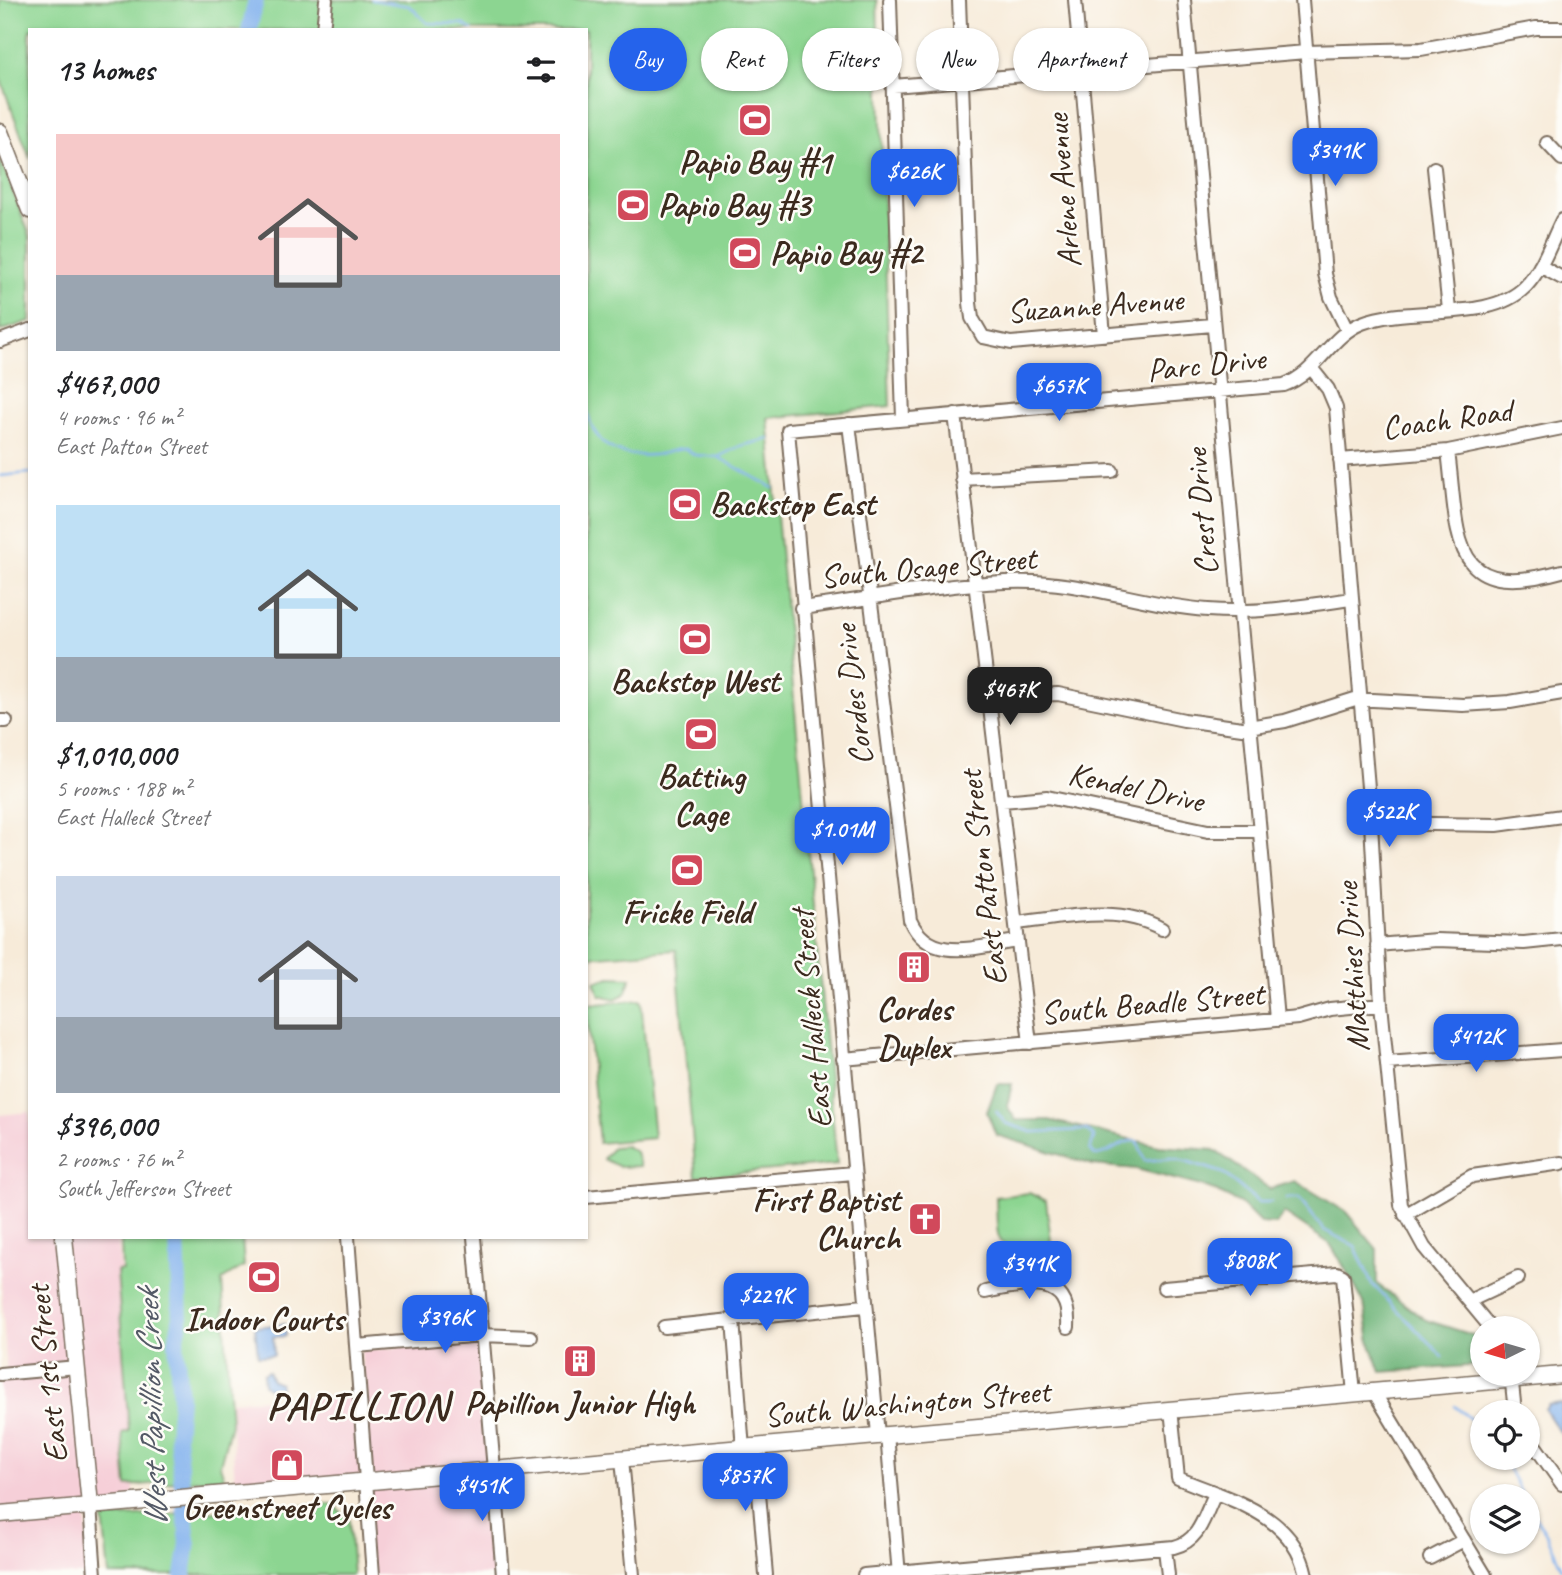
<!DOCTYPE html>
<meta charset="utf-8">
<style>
:root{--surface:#fff;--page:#f2f2f2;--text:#202124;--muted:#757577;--accent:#2563eb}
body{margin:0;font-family:Caveat,sans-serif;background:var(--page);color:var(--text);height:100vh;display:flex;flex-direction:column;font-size:26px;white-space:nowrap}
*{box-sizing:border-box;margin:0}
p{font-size:23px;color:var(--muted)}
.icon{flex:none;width:38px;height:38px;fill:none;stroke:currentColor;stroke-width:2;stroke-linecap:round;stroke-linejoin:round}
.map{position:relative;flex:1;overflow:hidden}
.drawer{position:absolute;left:28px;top:28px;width:560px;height:1211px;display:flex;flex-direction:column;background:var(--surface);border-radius:0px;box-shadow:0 2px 5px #0004}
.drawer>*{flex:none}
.top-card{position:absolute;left:609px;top:28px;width:665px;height:63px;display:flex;gap:14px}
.needle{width:46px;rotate:265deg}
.tools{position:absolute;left:1470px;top:1316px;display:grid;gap:14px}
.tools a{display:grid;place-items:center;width:70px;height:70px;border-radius:50%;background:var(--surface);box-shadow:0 2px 5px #0004;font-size:35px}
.price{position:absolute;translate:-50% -60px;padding:0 16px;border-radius:14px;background:var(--accent);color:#fff;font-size:23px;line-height:46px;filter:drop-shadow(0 2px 4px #0008)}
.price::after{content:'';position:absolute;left:50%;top:42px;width:21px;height:16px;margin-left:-10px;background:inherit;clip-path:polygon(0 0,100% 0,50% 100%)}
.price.selected{background:#222;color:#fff}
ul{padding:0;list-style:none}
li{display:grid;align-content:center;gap:14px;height:371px;padding:0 28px}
li span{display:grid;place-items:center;height:217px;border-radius:0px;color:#555}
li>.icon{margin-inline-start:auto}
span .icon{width:126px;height:126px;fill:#fffc;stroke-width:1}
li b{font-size:30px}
h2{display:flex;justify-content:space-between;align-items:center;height:84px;padding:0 28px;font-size:30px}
.chip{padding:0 24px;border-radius:32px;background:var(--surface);box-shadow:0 2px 5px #0004;font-size:24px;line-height:63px}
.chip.selected{background:var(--accent);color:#fff}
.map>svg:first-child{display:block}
.built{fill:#f6cfd8}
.green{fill:#8cd591;stroke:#648058;stroke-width:2}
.forest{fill:#71b67b;stroke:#56704c;stroke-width:2}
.water{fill:#83b2ed;stroke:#5f6e86;stroke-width:2}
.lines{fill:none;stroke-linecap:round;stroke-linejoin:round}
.stream{stroke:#83b2ed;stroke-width:2.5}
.river{stroke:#83b2ed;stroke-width:16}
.minor-casing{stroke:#7d6e5f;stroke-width:16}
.major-casing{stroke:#7d6e5f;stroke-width:19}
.minor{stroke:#fff;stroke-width:12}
.major{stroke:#fff;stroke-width:16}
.labels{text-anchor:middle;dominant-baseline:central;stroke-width:5;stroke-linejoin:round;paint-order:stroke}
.poi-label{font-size:33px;font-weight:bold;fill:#3b2a1e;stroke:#fdfcf7}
.street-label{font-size:33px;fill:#3b2a1e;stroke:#fdfcf7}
.water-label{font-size:35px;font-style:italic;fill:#545a66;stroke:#fdfcf7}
.district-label{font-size:40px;font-weight:bold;letter-spacing:2px;fill:#3b2a1e;stroke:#fdfcf7}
</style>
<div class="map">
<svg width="1562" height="1575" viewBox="0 0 1562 1575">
<rect width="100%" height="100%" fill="#fdfcf7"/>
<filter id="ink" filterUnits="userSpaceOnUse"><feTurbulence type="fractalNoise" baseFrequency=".0143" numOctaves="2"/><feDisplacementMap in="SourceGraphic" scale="14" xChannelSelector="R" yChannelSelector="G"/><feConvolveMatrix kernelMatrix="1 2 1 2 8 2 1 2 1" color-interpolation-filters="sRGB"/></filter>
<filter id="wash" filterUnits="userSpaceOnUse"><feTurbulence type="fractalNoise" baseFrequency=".00686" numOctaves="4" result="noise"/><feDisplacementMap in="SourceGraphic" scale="28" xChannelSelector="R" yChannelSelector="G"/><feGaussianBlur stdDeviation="1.57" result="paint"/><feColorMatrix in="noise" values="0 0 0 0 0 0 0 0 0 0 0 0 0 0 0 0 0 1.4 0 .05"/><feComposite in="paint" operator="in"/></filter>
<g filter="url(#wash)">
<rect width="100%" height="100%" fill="#f7ebd9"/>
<!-- built -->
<path class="built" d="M30,1112V1237H118L135,1504L85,1509L90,1575H0V1377L7,1376L0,1266V1115Z
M478,1340L498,1575H369L361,1478L235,1489L231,1401L365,1394L361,1351Z"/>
<!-- green -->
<path class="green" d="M0,0H877L890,406L768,418L837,1164L696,1177L676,950L586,957V30H30V159L0,78Z
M0,159L30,236V321L0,331Z
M610,977L631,978L625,994L615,999L600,995L594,982Z
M641,1000L654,1138L599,1143L586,1005Z
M625,1146L636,1152L640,1166L620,1167L603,1159L613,1147Z
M1029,1193L1046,1201L1051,1241L1045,1248C992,1248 998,1248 996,1197Z
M121,1237H242L244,1266L222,1280L231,1424L220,1465L224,1478L127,1486L122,1433L129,1431L117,1271L122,1270Z
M1024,1257L1026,1278L993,1284L989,1263Z
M332,1504L349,1519L353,1575H109L103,1518Z"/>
<!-- forest -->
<path class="forest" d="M997,1084H1012L1007,1106L1016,1120H1049L1159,1146L1214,1150L1270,1189L1295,1181L1346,1212L1377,1249V1284L1426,1320L1482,1338V1365L1381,1372L1370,1342L1364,1303L1343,1265L1330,1244L1284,1213L1276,1224L1260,1223L1240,1203L1209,1188L1136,1169L1093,1165L996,1135L987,1112Z"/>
<!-- water -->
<path class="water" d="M285,1324L286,1336L273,1337L274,1355L258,1356L255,1327Z
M268,1371L272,1380L280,1383L281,1388L270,1389L264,1385L263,1374Z
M1562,1403V1435L1545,1410L1548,1405Z"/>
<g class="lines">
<!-- stream -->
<path class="stream" d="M372,0L410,6L427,23L463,24L472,30
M586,406C593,445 615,458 653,455C665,454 675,448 686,449L695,455L718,457L773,488
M718,457L740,446L769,439
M0,476L30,473
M996,1111L1005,1123L1032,1132L1087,1130L1094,1137L1090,1150L1095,1155C1112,1155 1121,1139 1137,1141L1145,1161L1171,1158L1186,1161L1223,1173L1258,1202H1271
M1287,1198H1299L1324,1230L1355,1246L1372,1284L1443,1357
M1455,1406L1482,1429
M1503,1458L1523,1496
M1528,1505L1547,1535L1562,1569"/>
<!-- river -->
<path class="river" d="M249,30L256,0
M177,1237L180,1322L176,1342L180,1398L177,1437L188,1543L183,1575"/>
</g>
</g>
<g filter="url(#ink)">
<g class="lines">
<!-- minor casing -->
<g class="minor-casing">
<path id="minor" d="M890,0L903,419
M959,0L970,303L972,318L983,337
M1075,0L1104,335
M1184,0L1277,1019
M1302,0L1325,274L1331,297L1347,330
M323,30L326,0
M893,86L1306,52L1421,49L1536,28H1562
M1547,143L1562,159
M1434,168L1449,310
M1540,266L1562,278
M983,337L1011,343L1212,325
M0,341L30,330
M1312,369L1328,389L1336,408L1371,823L1381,1004L1401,1205L1424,1247L1491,1328
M955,414L1030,1043
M849,424L910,920C930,965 978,946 1018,941
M1448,451C1459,537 1448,603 1562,571
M1340,460L1448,451L1562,428
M962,479L1112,471
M801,608C873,599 964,579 1035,582C1095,585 1149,606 1208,610C1255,614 1305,606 1351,599
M989,697L1058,694L1184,720L1242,728L1285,721L1355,699L1463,705L1510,702L1562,693
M0,721H6
M1002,801L1047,797L1208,831H1259
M1371,823L1497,825L1562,816
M1016,923C1064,918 1118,904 1162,929
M1377,945L1436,940L1524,943L1562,939
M843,1059L1298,1018L1330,1009L1381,1004
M1387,1063L1562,1050
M586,1197L853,1173
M1405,1215L1472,1176L1562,1163
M348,1237L373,1575
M474,1237L503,1575
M1164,1288L1337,1273L1343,1276L1354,1394
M985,1292C1022,1285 1071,1271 1068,1327
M1469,1301L1518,1278
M733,1320L743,1449
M664,1327L864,1306
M357,1346L482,1335L531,1337
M0,1374L77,1367
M1511,1374L1515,1412
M1374,1392L1485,1575
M1171,1409L1178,1478C1229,1500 1293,1513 1306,1575
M887,1434L899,1575
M878,1435L788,430L1284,385C1318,373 1329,336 1362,323C1410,304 1490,324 1526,286C1543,268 1551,242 1562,220
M1528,1436L1562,1484
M755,1447L766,1575
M622,1459L633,1575
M90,1505L95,1575
M1165,1549L1168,1575
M1430,1558L1464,1540
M864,1575L1174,1547C1200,1541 1204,1516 1215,1494"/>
</g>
<!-- major casing -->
<g class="major-casing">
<path id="major" d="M0,132L30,210
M64,1237L90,1505
M0,1514L1562,1375"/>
</g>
<!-- minor -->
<use href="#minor" class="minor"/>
<!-- major -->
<use href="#major" class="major"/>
</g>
</g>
<!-- icons -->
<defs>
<g id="stadium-square" transform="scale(1.75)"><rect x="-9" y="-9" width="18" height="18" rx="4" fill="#d1495b" stroke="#fdfcf7"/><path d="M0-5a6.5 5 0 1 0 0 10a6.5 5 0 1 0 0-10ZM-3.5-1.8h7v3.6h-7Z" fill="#fff"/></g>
<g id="building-square" transform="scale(1.75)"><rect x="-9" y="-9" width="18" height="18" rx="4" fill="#d1495b" stroke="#fdfcf7"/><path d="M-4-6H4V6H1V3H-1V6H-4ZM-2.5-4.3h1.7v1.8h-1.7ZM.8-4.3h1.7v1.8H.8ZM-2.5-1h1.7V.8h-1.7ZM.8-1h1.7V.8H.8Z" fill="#fff"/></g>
<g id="church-square" transform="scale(1.75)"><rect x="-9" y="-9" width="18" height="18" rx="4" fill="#d1495b" stroke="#fdfcf7"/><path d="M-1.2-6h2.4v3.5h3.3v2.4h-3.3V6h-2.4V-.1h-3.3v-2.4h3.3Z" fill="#fff"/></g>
<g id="shop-square" transform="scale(1.75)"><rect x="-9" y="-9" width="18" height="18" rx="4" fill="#d1495b" stroke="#fdfcf7"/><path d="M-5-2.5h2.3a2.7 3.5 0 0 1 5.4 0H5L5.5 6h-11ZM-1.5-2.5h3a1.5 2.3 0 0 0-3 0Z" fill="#fff"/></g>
</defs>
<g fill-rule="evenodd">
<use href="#stadium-square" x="755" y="120"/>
<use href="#stadium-square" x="633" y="205"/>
<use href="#stadium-square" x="745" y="253"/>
<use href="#stadium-square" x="685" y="504"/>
<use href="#stadium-square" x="695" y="639"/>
<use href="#stadium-square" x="701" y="734"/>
<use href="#stadium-square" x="687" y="870"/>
<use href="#building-square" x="914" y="967"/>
<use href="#church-square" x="925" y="1219"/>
<use href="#stadium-square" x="264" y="1277"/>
<use href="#building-square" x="580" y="1361"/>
<use href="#shop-square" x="287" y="1465"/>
</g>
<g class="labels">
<!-- poi labels -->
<g class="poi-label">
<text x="755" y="162">Papio Bay #1</text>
<text x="658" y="205" text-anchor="start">Papio Bay #3</text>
<text x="770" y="253" text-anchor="start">Papio Bay #2</text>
<text x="710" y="504" text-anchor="start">Backstop East</text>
<text x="695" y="681">Backstop West</text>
<text x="701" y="776">Batting<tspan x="701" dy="38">Cage</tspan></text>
<text x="687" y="912">Fricke Field</text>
<text x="914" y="1009">Cordes<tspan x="914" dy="38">Duplex</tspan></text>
<text x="900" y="1200" text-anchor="end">First Baptist<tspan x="900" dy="38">Church</tspan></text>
<text x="264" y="1319">Indoor Courts</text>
<text x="580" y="1403">Papillion Junior High</text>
<text x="287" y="1507">Greenstreet Cycles</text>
</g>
<!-- street labels -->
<g class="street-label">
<text transform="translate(1063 191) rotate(-95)">Arlene Avenue</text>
<text transform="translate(1095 305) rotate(-4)">Suzanne Avenue</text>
<text transform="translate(1206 364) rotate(-6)">Parc Drive</text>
<text transform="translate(1447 419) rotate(-8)">Coach Road</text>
<text transform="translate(1201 512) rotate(-95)">Crest Drive</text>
<text transform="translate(928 567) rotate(-5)">South Osage Street</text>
<text transform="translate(853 695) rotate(-97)">Cordes Drive</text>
<text transform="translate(1136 787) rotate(12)">Kendel Drive</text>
<text transform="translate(983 878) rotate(-97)">East Patton Street</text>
<text transform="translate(1352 967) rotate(-94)">Matthies Drive</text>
<text transform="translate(1152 1003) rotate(-5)">South Beadle Street</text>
<text transform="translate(811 1019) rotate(-95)">East Halleck Street</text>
<text transform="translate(47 1374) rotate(-96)">East 1st Street</text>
<text transform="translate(907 1403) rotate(-5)">South Washington Street</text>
</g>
<!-- water labels -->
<g class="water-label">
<text transform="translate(151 1408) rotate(-92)">West Papillion Creek</text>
</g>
<!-- district labels -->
<g class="district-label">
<text x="358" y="1406">PAPILLION</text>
</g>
</g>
</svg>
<div class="tools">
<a><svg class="needle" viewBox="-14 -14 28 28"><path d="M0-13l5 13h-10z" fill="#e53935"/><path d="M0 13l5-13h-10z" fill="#757577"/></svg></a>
<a><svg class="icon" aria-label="locate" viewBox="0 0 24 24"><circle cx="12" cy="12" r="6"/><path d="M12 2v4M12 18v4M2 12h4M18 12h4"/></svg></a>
<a><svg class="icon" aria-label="layers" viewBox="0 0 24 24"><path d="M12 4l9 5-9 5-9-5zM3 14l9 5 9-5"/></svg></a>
</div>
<b class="price" style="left:1335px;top:188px">$341K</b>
<b class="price" style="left:914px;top:209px">$626K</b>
<b class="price" style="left:1059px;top:423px">$657K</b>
<b class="price selected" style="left:1010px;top:727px">$467K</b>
<b class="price" style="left:1389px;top:849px">$522K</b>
<b class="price" style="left:842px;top:867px">$1.01M</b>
<b class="price" style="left:1476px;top:1074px">$412K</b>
<b class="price" style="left:1250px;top:1298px">$808K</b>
<b class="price" style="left:1029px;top:1301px">$341K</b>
<b class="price" style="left:766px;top:1333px">$229K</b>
<b class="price" style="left:445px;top:1355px">$396K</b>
<b class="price" style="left:745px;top:1513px">$857K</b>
<b class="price" style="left:482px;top:1523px">$451K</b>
<div class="top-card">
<a class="chip selected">Buy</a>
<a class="chip">Rent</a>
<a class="chip">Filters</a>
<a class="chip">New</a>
<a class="chip">Apartment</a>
</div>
<section class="drawer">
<h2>13 homes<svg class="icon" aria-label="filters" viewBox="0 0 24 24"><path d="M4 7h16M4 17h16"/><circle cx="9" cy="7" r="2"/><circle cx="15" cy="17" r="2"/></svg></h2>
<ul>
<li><span style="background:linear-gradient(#f6c9c9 65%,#9aa5b1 0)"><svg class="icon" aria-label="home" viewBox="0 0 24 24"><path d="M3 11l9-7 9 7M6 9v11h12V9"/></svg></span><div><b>$467,000</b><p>4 rooms · 96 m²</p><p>East Patton Street</p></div></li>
<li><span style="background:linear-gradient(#bfe0f5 70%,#9aa5b1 0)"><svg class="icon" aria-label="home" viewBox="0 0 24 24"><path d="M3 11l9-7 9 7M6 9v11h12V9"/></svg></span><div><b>$1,010,000</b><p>5 rooms · 188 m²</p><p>East Halleck Street</p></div></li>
<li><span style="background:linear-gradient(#c9d6e8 65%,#9aa5b1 0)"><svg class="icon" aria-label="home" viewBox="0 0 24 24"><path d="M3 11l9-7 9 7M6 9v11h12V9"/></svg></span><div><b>$396,000</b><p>2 rooms · 76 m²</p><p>South Jefferson Street</p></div></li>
</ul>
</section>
</div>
